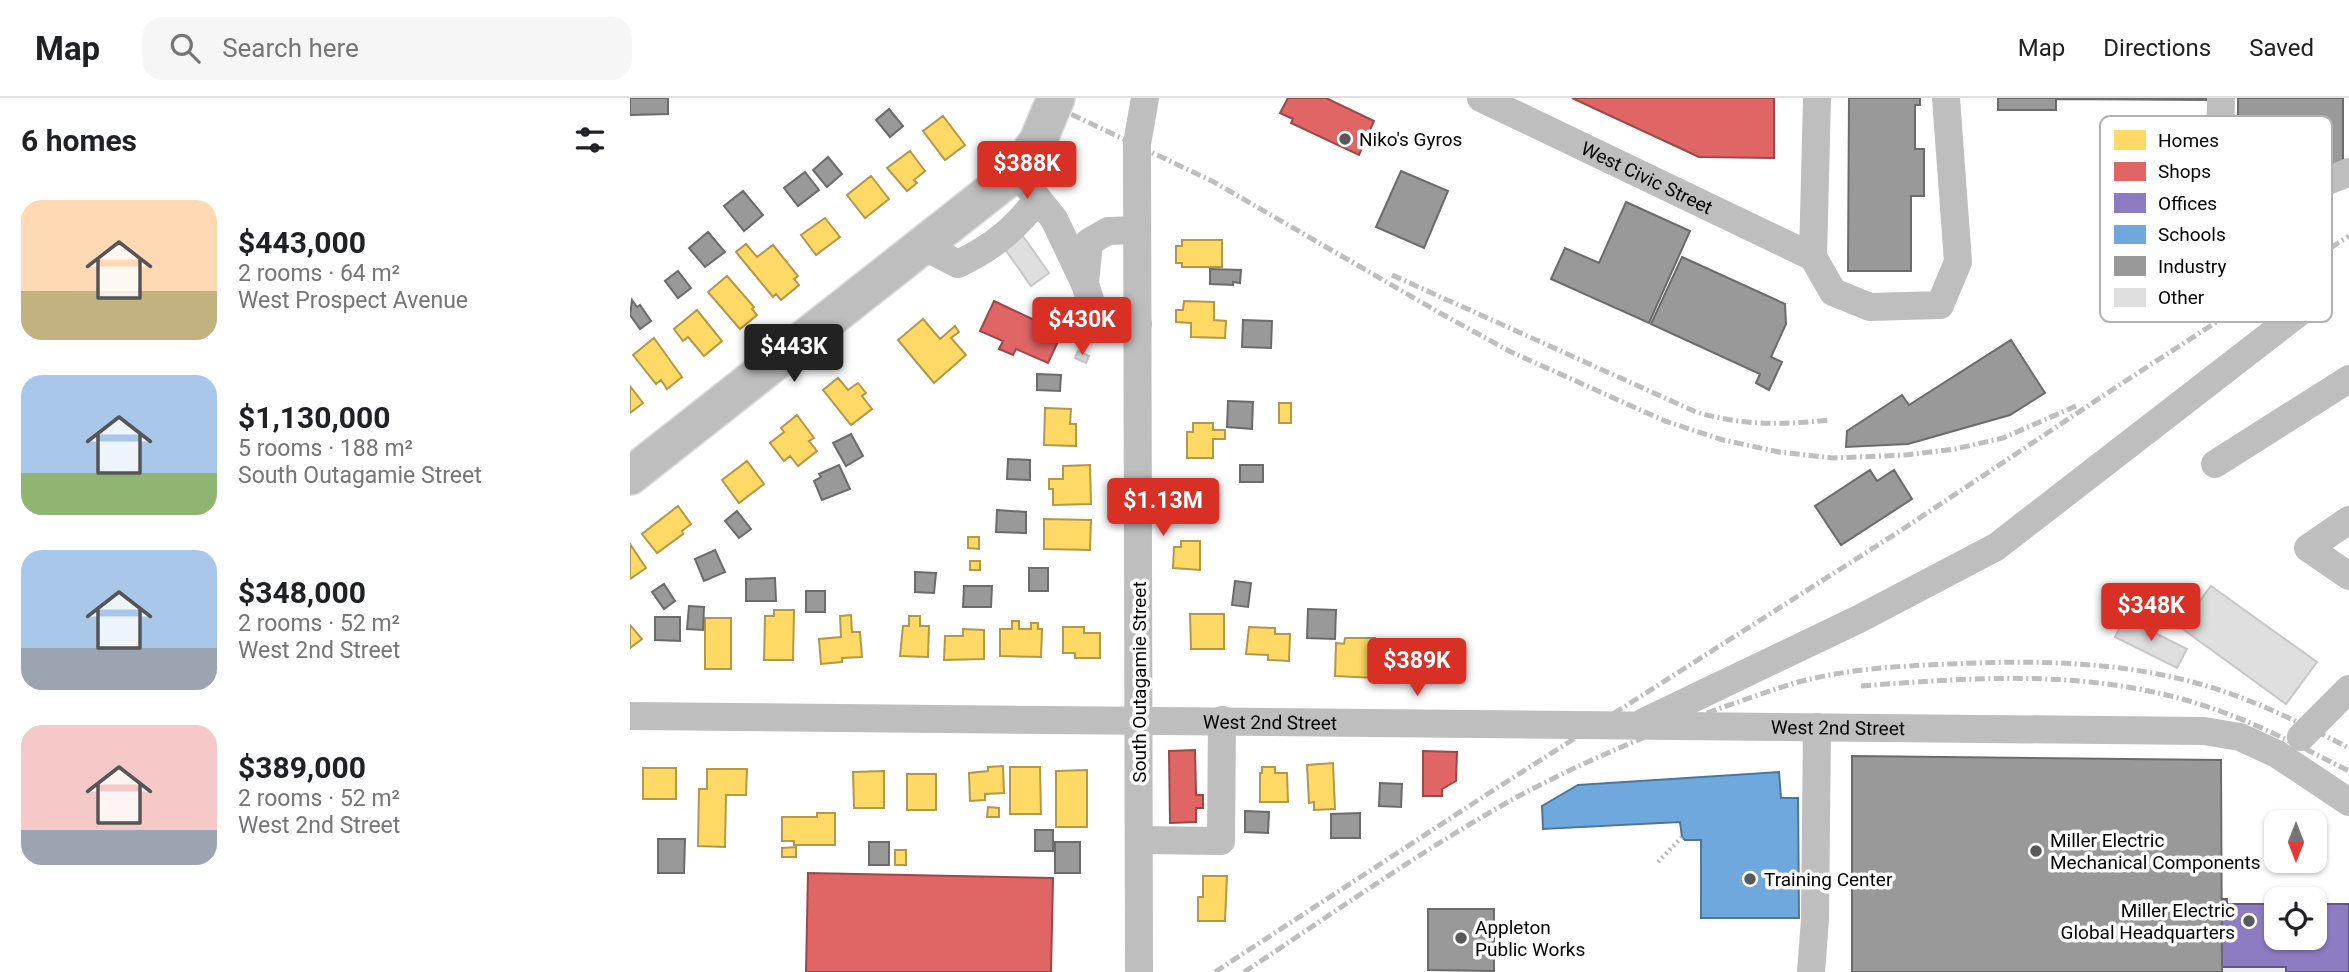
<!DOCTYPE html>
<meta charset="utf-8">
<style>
:root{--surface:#fff;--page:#f6f6f6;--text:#202124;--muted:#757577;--line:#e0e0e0;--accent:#d93025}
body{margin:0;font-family:Roboto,sans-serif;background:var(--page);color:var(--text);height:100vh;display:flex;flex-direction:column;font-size:26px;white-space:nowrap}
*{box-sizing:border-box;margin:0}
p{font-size:23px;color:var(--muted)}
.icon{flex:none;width:38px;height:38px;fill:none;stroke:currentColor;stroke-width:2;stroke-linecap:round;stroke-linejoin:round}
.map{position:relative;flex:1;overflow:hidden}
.sheet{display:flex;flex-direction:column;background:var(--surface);width:630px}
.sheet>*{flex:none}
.needle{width:46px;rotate:180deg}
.fabs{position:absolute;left:1634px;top:712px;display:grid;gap:14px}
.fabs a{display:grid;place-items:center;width:63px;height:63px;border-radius:14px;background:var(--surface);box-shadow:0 2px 5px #0004;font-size:35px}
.price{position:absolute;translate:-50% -60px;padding:0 16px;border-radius:7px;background:var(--accent);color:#fff;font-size:23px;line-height:46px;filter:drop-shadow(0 2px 4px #0008)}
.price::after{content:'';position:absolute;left:50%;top:42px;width:21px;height:16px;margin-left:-10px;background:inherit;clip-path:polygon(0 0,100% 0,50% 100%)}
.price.selected{background:#222;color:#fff}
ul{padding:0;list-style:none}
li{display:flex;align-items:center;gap:21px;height:175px;padding:0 21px}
li span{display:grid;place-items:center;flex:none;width:196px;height:140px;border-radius:21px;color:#555}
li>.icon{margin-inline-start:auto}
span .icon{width:84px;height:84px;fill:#fffc;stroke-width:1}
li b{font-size:30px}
h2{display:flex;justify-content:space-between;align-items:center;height:84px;padding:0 21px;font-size:30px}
header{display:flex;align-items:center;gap:42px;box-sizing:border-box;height:98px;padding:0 35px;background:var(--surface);border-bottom:2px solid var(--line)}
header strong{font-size:33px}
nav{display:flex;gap:38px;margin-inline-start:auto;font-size:24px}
.search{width:490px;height:63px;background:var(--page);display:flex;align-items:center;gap:18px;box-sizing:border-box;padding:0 24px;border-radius:21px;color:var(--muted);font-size:26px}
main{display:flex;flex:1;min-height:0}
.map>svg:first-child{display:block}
.green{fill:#ececec}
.homes{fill:#ffd966;stroke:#b29847;stroke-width:2}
.shops{fill:#e06666;stroke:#9d4747;stroke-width:2}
.offices{fill:#8e7cc3;stroke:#635788;stroke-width:2}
.schools{fill:#6fa8dc;stroke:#4e769a;stroke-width:2}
.industry{fill:#999;stroke:#6b6b6b;stroke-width:2}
.building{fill:#dfdfdf;stroke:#c7c7c7;stroke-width:2}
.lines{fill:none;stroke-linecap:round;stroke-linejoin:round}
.major-casing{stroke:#dbdbdb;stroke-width:40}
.path{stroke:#b9b9b9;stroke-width:4.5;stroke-dasharray:2 3.5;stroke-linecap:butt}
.minor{stroke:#bebebe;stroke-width:28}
.major{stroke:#bebebe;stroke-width:37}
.rail{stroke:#bebebe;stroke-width:5;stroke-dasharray:10 3.5 2 3.5;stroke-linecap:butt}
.poi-dot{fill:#595959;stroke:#fff;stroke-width:2.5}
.labels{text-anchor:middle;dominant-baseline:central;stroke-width:7;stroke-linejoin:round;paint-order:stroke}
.poi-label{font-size:19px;fill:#000;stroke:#fff;text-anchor:start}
.street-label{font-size:19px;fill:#000;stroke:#fff}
.key{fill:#fff;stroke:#b2b2b2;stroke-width:2}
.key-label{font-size:19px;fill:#000}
</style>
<header>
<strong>Map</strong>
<div class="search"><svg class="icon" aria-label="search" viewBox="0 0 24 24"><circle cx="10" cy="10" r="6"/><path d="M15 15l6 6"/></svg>Search here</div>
<nav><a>Map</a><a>Directions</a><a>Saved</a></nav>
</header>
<main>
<section class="sheet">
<h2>6 homes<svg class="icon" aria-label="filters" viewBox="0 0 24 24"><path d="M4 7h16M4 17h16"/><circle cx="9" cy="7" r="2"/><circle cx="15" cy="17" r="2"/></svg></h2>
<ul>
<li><span style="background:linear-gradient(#ffd9b3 65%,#c2b280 0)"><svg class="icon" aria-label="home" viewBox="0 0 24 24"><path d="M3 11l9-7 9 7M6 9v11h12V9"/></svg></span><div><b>$443,000</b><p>2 rooms · 64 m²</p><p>West Prospect Avenue</p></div></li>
<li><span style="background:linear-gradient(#a9c7e8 70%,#8fb573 0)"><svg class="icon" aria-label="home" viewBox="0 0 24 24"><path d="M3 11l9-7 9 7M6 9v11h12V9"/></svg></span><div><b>$1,130,000</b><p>5 rooms · 188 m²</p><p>South Outagamie Street</p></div></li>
<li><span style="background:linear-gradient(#a9c7e8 70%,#9aa5b1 0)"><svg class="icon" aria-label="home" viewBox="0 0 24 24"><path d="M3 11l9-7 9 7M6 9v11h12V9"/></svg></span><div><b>$348,000</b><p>2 rooms · 52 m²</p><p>West 2nd Street</p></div></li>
<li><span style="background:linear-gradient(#f6c9c9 75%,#9aa5b1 0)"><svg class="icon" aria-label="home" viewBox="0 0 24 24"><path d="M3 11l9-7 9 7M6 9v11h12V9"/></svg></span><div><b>$389,000</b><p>2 rooms · 52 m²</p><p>West 2nd Street</p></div></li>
</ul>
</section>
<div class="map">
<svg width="1719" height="874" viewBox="0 0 1719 874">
<rect width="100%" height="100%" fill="#fff"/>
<!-- green -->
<path class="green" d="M1592,869H1656V874H1592Z"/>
<!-- homes -->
<path class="homes" d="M313,18L335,47L315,62L293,33Z
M280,53L295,73L284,82L287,85L277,93L257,70Z
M241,78L259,101L235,120L217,97Z
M195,120L210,139L186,157L171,137Z
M552,142H592V169H552V165H546V148H552Z
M116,146L127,159L143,147L168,178L164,181L169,187L151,202L146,196L143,199L106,154Z
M97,178L124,209L122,211L127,217L110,231L78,194Z
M554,203L584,204V222L596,223L595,240L561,239V225L546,224V212H553Z
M67,212L92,243L74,258L58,239L53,243L44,231Z
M293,221L310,241L325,228L329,234L321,240L336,257L304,285L268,242Z
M24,240L52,279L37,291L31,282L26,286L3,257Z
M208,280L218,292L228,285L236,295L232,298L242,311L221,327L193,292Z
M0,288L13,305L0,315Z
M649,305H661V325H649Z
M415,310L441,311L440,326H446V348L414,347Z
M167,317L184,340L179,343L187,353L168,368L160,358L154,363L140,345L154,334L151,330Z
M563,325H583V332H595V341H583V360H557V334H563Z
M117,363L134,386L109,405L92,382Z
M460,367L461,406L423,407V391H419V381H433V368Z
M556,381H581V401H585V424H557Z
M48,408L61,426L52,433L53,436L27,455L12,436Z
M414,421L461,422L460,452L414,451Z
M338,439H349V451L338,450Z
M551,443H570V472L543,470L544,449H551Z
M0,446L16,470L0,481Z
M340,463H350V472H340Z
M144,512H164L163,562H134L135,518H144Z
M560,516H594V551H561Z
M221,517L222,534H230L232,559L212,560V564L191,566L189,541L211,539L210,518Z
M279,518H290V528H299L298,559L270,558L273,528H279Z
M75,520H101V571H75Z
M382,523H389V531H401V525H408V531H412L411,559L370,558V531H382Z
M0,527L12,541L0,550Z
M433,529H454V535H470V560H445V555H433Z
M619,529L645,530V536H660L659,563L638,562V557L616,556Z
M333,531L354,532V561L314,562L315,538H333Z
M715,540H745L744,580L705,578L706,545L714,546Z
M703,665L705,711L684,712V704L679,705L677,667Z
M373,668L374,695L355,696V702L340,703L339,675L358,673V669Z
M380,669H410L411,716H380Z
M632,669H645V675H657L658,704H630V675H632Z
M13,670H46V701H13Z
M77,671H117L116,697H96L95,749L68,748L69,691H77Z
M457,672V729H426V673Z
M254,673V710H224L223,674Z
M277,676H306V712H277Z
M358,709L369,710V719H357Z
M187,715H205V747H164V743H152V719H187Z
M166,749V759H152V750Z
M265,752H276V767H265Z
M573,778H597L595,823H568V799H573Z"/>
<!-- shops -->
<path class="shops" d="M658,0H696L744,23L729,57L661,25L663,21L650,15Z
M942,0H1144V60L1069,59Z
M364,203L432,235L418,265L386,251L383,257L369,251L373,243L350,233Z
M565,652L566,694V697H573V710H566V724L540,725L539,653Z
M793,653L827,654L826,683L812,691V698H793Z
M178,775L423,780L421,874H176Z"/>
<!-- offices -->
<path class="offices" d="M1591,801H1597V806H1647V840H1685V806H1719V874H1656V869H1592Z"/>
<!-- schools -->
<path class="schools" d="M1149,674L1151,700H1168L1169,820H1071V742H1055L1052,739L1050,724L913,731L912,708L948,687Z"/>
<!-- industry -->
<path class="industry" d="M0,0H38V16L0,17Z
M1219,0H1290V7H1285V51H1294V98H1281V173H1218Z
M1368,0H1580V2L1426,1V12H1368Z
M1608,0H1713V68H1669V82H1644V68H1608Z
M259,11L273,28L260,39L246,22Z
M198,59L212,76L197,89L183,72Z
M771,73L818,93L794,150L746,129Z
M175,74L189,92L168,108L154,90Z
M113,93L133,117L114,133L94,108Z
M996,104L1060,133L1019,225L921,181L935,150L969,165Z
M78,134L95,154L75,169L59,150Z
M1052,159L1155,206L1156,226L1141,259L1152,264L1139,292L1126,285L1130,276L1021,226Z
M580,171L611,172L610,185L603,184V187L580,186Z
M48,173L61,190L48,200L35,183Z
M2,202L7,209L10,207L21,223L10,231L0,217Z
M613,222L642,223L641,250L612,249Z
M1381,242L1415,295L1380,317L1278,346L1216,349L1217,333L1272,297L1279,307Z
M407,276L431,277L430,293L407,292Z
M598,303L623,304L622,331L597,329Z
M221,336L233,358L216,368L203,345Z
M378,361L400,362V382L377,381Z
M209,367L220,391L192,402L184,383L191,379L189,376Z
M610,367H633V384H610Z
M1240,372L1247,383L1264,372L1282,401L1211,447L1185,408Z
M367,412L396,414V435L366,434Z
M107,413L121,431L109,440L95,423Z
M85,452L95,474L74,483L65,461Z
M399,470H418V493H399Z
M285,474L306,475L304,495L285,494Z
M145,480L146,503H116V481Z
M605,483L621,485L618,509L602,507Z
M34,486L45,503L34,511L22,494Z
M334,488H362L361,509H333Z
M176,493H195V514H176Z
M59,508L74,509L73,532L57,531Z
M678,511L706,512L705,541L677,540Z
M25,519H50V543L25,542Z
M1222,658L1591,662L1592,874H1222Z
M750,685L772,686L771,709L749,708Z
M615,713L639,714L638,735L615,734Z
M730,715V740H701V716Z
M405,732H423V753H405Z
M28,741H55L54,775H28Z
M239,744H259V767H239Z
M425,744H450V775H425Z
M798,811H864V873L798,872Z"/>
<!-- building -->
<path class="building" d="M390,134L419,175L401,188L372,147Z
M448,253L459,258L456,265L445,260Z
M1581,488L1687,564L1656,606L1550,529Z
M1495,520L1557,551L1547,570L1485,539Z"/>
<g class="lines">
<!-- major casing -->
<g class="major-casing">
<path id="major" d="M0,378L386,74L408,43L426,0"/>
</g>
<!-- path -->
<path class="path" d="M1028,764L1052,739"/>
<!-- minor -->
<g class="minor">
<path id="s1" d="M851,0L1183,159"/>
<path d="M1187,0L1183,159L1203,194L1240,209L1310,207L1328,164L1316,0"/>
<path d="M1591,0L1590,72L1596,82C1637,99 1679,93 1719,74"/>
<path d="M386,74L424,121L455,186L464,214L481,225L508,226"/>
<path d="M293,148L328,166C363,149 384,132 408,101"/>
<path d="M455,186L459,144L478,133L507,132"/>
<path d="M1585,366L1719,281"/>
<path d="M1719,422L1678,450L1719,478"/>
<path id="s2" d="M0,618L1574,633L1610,639L1647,656L1719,704"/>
<path d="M1014,624L1229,521L1366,449L1684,203"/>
<path d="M1671,639L1719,591"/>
<path d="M509,742L591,743L592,622"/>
<path d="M509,874L507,46L515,0"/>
<path d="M1181,874L1185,821L1187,629"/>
</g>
<!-- major -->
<use href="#major" class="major"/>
<!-- rail -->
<path class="rail" d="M407,0L584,84L810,215L881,254L1035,323L1093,342L1149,354L1203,360L1276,357L1325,351L1373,340L1446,308
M762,177L1066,314C1115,328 1150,327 1199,322
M1231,588C1352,579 1467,570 1584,611C1631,627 1675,651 1719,673
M585,874L859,695L1270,433L1494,284L1719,138
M614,874C704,815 793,751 887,699C956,662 1029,632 1102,606C1123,599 1144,591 1165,585C1215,571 1268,568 1320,566C1405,562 1488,563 1570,586C1623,601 1671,625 1719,650"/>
</g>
<!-- markers -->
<g class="poi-dot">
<circle cx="715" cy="41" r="7"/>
<circle cx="1406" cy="753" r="7"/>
<circle cx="1120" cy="781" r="7"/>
<circle cx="1619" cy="823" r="7"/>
<circle cx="831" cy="840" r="7"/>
</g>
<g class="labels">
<!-- poi labels -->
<g class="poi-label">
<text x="729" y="41">Niko's Gyros</text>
<text x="1420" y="742">Miller Electric<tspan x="1420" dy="22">Mechanical Components</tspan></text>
<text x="1134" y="781">Training Center</text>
<text x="1605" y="812" text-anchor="end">Miller Electric<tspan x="1605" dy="22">Global Headquarters</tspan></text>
<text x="845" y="829">Appleton<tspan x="845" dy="22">Public Works</tspan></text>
</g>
<!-- street labels -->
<g class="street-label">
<text stroke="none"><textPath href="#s1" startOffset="184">West Civic Street</textPath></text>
<text transform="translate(509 584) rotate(-90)">South Outagamie Street</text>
<text stroke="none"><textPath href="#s2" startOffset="640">West 2nd Street</textPath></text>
<text stroke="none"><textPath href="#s2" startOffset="1208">West 2nd Street</textPath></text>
</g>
</g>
<!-- legend -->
<rect x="1470" y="18" width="232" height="206" rx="10" class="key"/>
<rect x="1484" y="32" width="32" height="20" fill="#ffd966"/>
<rect x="1484" y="64" width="32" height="19" fill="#e06666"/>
<rect x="1484" y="95" width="32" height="20" fill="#8e7cc3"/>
<rect x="1484" y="127" width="32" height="19" fill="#6fa8dc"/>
<rect x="1484" y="158" width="32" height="20" fill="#999"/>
<rect x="1484" y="190" width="32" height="19" fill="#dfdfdf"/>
<g class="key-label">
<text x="1528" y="49">Homes</text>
<text x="1528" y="80">Shops</text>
<text x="1528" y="112">Offices</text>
<text x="1528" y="143">Schools</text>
<text x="1528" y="175">Industry</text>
<text x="1528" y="206">Other</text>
</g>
</svg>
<div class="fabs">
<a><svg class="needle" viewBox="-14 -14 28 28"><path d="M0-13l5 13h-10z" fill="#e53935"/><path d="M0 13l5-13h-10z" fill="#757577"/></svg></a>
<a><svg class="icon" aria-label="locate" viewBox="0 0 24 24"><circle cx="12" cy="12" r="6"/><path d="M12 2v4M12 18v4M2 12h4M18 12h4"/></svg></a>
</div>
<b class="price" style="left:397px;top:103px">$388K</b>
<b class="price" style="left:452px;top:259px">$430K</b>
<b class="price selected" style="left:164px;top:286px">$443K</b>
<b class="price" style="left:533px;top:440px">$1.13M</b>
<b class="price" style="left:1521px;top:545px">$348K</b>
<b class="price" style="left:787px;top:600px">$389K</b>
</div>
</main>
